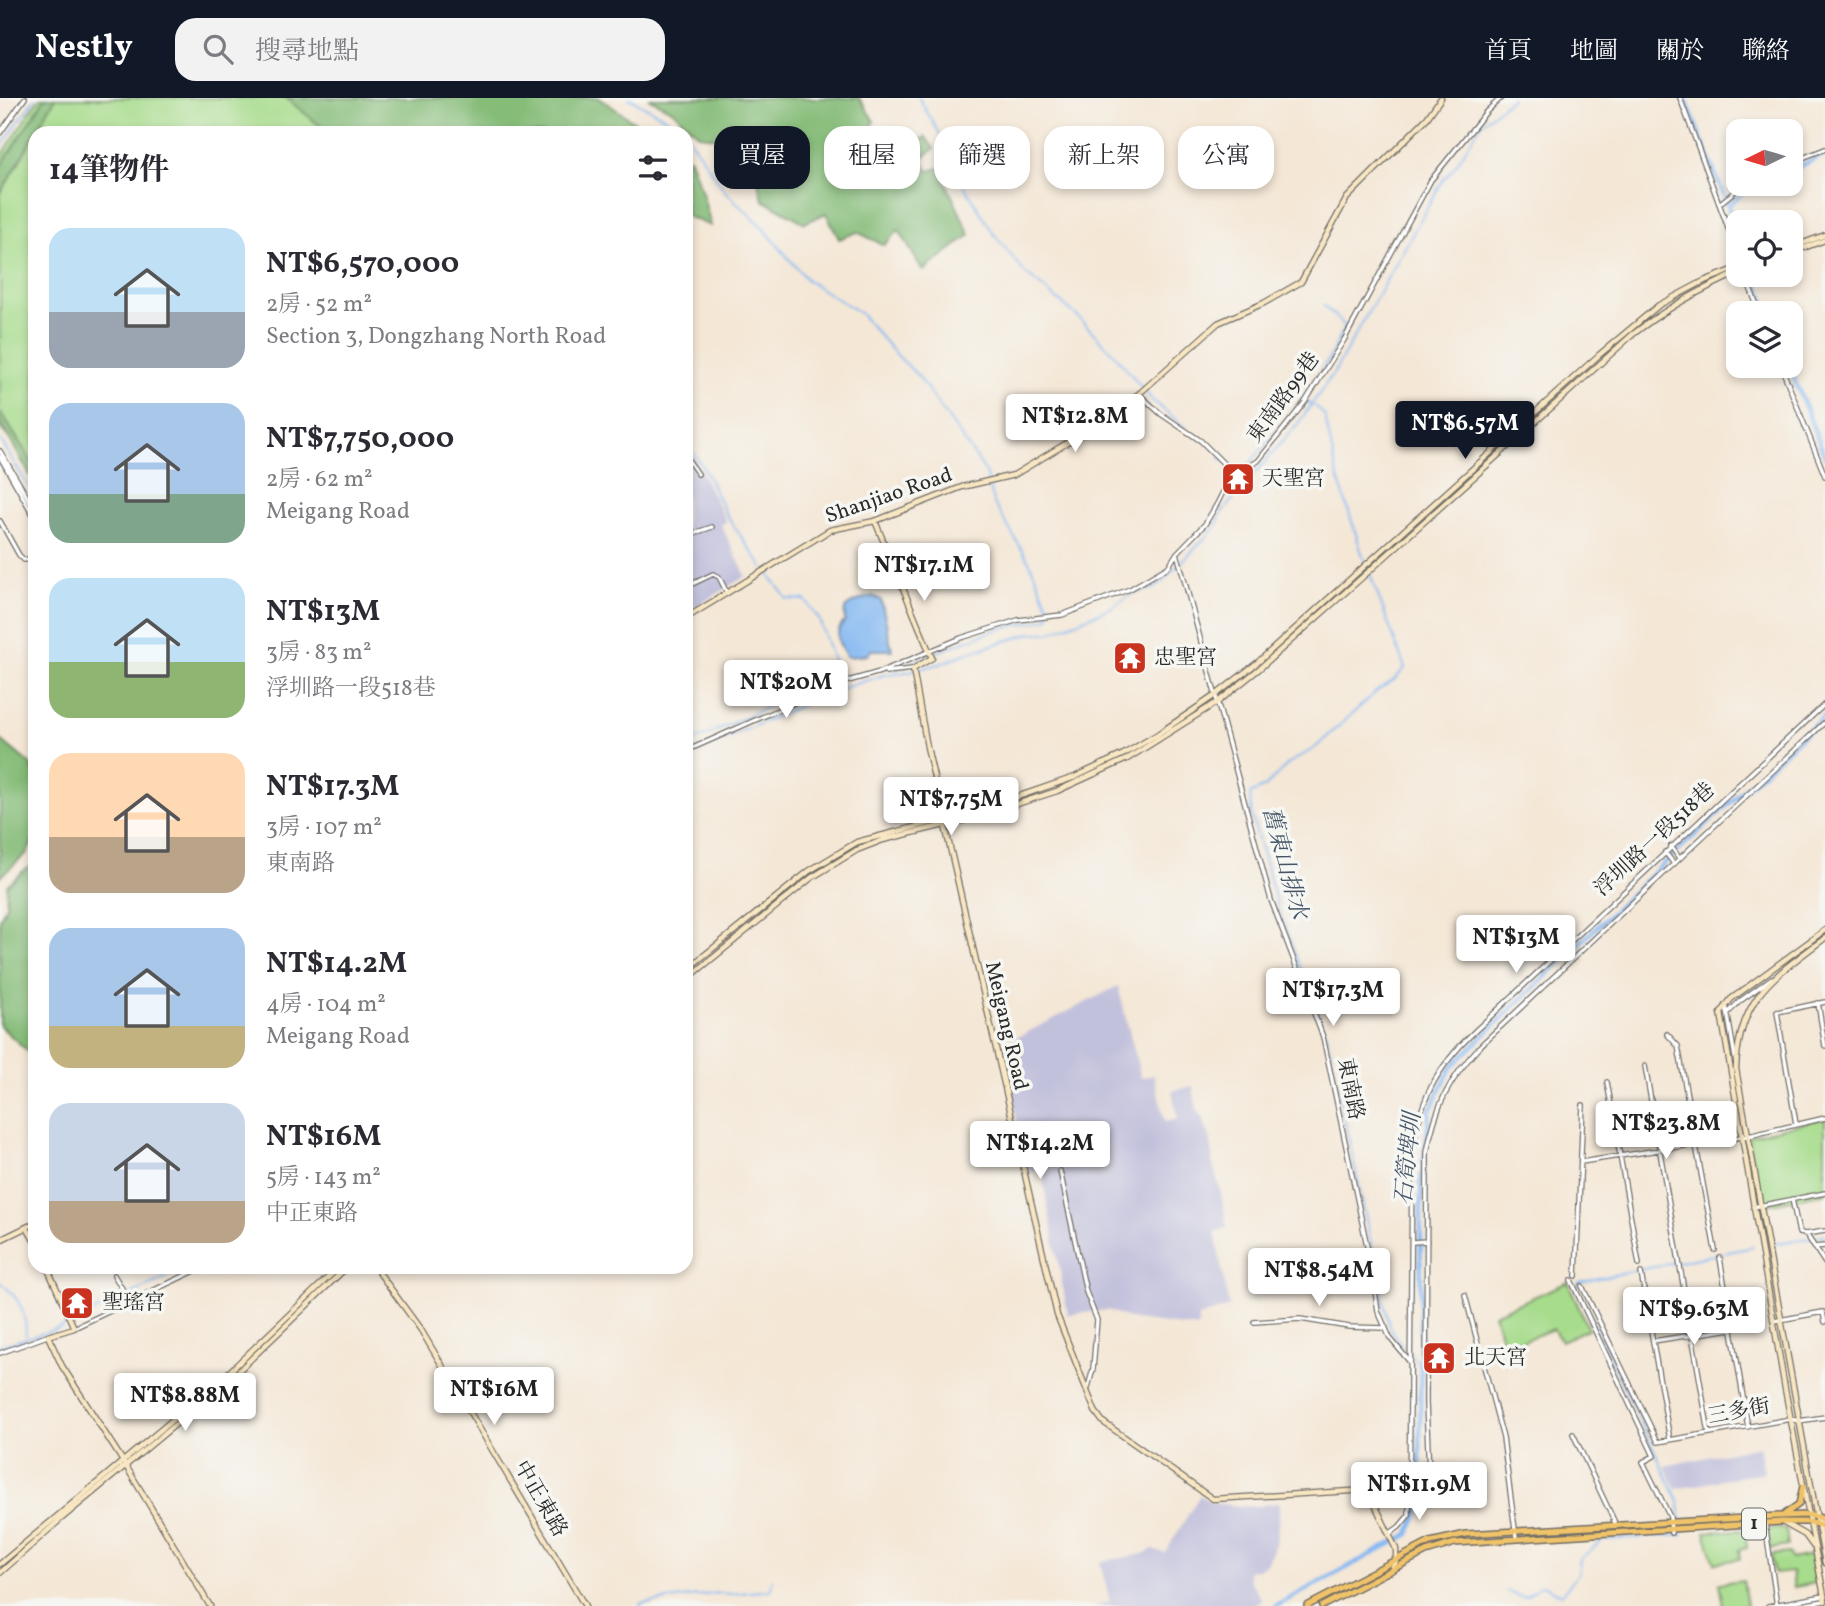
<!DOCTYPE html>
<html lang="zh-TW">
<meta charset="utf-8">
<style>
:root{--surface:#fff;--page:#f2f2f3;--text:#2b2b33;--muted:#7c7c81;--accent:#111827}
body{margin:0;font-family:Vollkorn,"Noto Serif TC",serif;background:var(--page);color:var(--text);height:100vh;display:flex;flex-direction:column;font-size:26px;white-space:nowrap}
*{box-sizing:border-box;margin:0}
p{font-size:23px;color:var(--muted)}
.icon{flex:none;width:38px;height:38px;fill:none;stroke:currentColor;stroke-width:2;stroke-linecap:round;stroke-linejoin:round}
.map{position:relative;flex:1;overflow:hidden}
.details{position:absolute;left:28px;top:28px;width:665px;height:1148px;display:flex;flex-direction:column;background:var(--surface);border-radius:21px;box-shadow:0 4px 10px #0003}
.details>*{flex:none}
.banner{position:absolute;left:714px;top:28px;width:665px;height:63px;display:flex;gap:14px}
.needle{width:46px;rotate:265deg}
.buttons{position:absolute;left:1726px;top:21px;display:grid;gap:14px}
.buttons a{display:grid;place-items:center;width:77px;height:77px;border-radius:14px;background:var(--surface);box-shadow:0 4px 10px #0003;font-size:35px}
.price{position:absolute;translate:-50% -60px;padding:0 16px;border-radius:7px;background:#fff;color:#222;font-size:23px;line-height:46px;filter:drop-shadow(0 2px 4px #0008)}
.price::after{content:'';position:absolute;left:50%;top:42px;width:21px;height:16px;margin-left:-10px;background:inherit;clip-path:polygon(0 0,100% 0,50% 100%)}
.price.selected{background:var(--accent);color:#fff}
ul{padding:0;list-style:none}
li{display:flex;align-items:center;gap:21px;height:175px;padding:0 21px}
li span{display:grid;place-items:center;flex:none;width:196px;height:140px;border-radius:21px;color:#555}
li>.icon{margin-inline-start:auto}
span .icon{width:84px;height:84px;fill:#fffc;stroke-width:1}
li b{font-size:30px}
h2{display:flex;justify-content:space-between;align-items:center;height:84px;padding:0 21px;font-size:30px}
.pill{padding:0 24px;border-radius:21px;background:var(--surface);box-shadow:0 4px 10px #0003;font-size:24px;line-height:63px}
.pill.selected{background:var(--accent);color:#fff}
header{display:flex;align-items:center;gap:42px;box-sizing:border-box;height:98px;padding:0 35px;background:var(--accent);color:#fff}
header strong{font-size:33px}
nav{display:flex;gap:38px;margin-inline-start:auto;font-size:24px}
.search{width:490px;height:63px;background:var(--page);display:flex;align-items:center;gap:18px;box-sizing:border-box;padding:0 24px;border-radius:21px;color:var(--muted);font-size:26px}
.map>svg:first-child{display:block}
.industrial{fill:#c2c1dc}
.green{fill:#a7dc8c;stroke:#69845c;stroke-width:2}
.forest{fill:#85bc78;stroke:#587452;stroke-width:2}
.water{fill:#84b8f2;stroke:#58728e;stroke-width:2}
.lines{fill:none;stroke-linecap:round;stroke-linejoin:round}
.stream{stroke:#84b8f2;stroke-width:2}
.canal{stroke:#84b8f2;stroke-width:4.5}
.street-casing{stroke:#716d67;stroke-width:6}
.secondary-casing{stroke:#716d67;stroke-width:7}
.primary-casing{stroke:#716d67;stroke-width:8}
.street{stroke:#fff;stroke-width:3.5}
.secondary{stroke:#f9e7c3;stroke-width:4.5}
.primary{stroke:#f0c369;stroke-width:5}
.labels{text-anchor:middle;dominant-baseline:central;stroke-width:7;stroke-linejoin:round;paint-order:stroke}
.shield{fill:#f6f6f2;stroke:#686867;stroke-width:2}
.shield-label{font-size:19px;font-weight:bold;fill:#2b2b2b}
.street-label{font-size:21px;fill:#2b2b2b;stroke:#f6f6f2}
.poi-label{font-size:21px;fill:#2b2b2b;stroke:#f6f6f2;text-anchor:start}
.water-label{font-size:23px;font-style:italic;fill:#465567;stroke:#f6f6f2}
</style>
<header>
<strong>Nestly</strong>
<div class="search"><svg class="icon" aria-label="search" viewBox="0 0 24 24"><circle cx="10" cy="10" r="6"/><path d="M15 15l6 6"/></svg>搜尋地點</div>
<nav><a>首頁</a><a>地圖</a><a>關於</a><a>聯絡</a></nav>
</header>
<div class="map">
<svg width="1825" height="1508" viewBox="0 0 1825 1508">
<rect width="100%" height="100%" fill="#f6f6f2"/>
<filter id="ink" filterUnits="userSpaceOnUse"><feTurbulence type="fractalNoise" baseFrequency=".0143" numOctaves="2"/><feDisplacementMap in="SourceGraphic" scale="14" xChannelSelector="R" yChannelSelector="G"/><feConvolveMatrix kernelMatrix="1 2 1 2 8 2 1 2 1" color-interpolation-filters="sRGB"/></filter>
<filter id="wash" filterUnits="userSpaceOnUse"><feTurbulence type="fractalNoise" baseFrequency=".00686" numOctaves="4" result="noise"/><feDisplacementMap in="SourceGraphic" scale="28" xChannelSelector="R" yChannelSelector="G"/><feGaussianBlur stdDeviation="1.57" result="paint"/><feColorMatrix in="noise" values="0 0 0 0 0 0 0 0 0 0 0 0 0 0 0 0 0 1.4 0 .05"/><feComposite in="paint" operator="in"/></filter>
<g filter="url(#wash)">
<rect width="100%" height="100%" fill="#f4e7d6"/>
<!-- industrial -->
<path class="industrial" d="M686,352L694,361L721,413L726,424L721,427L746,478L686,515Z
M1118,888L1141,980L1154,977L1165,1024L1178,1021L1172,993L1193,988L1197,1013L1203,1020L1212,1049V1064L1221,1095L1227,1130L1215,1134L1229,1209L1198,1219V1230L1134,1222L1107,1212L1068,1217L1041,1072L1029,1074L1000,948Z
M1759,1348L1764,1374L1676,1391L1665,1368Z
M1200,1397L1211,1405L1243,1408H1260L1280,1404L1277,1441L1268,1464L1259,1471L1249,1473V1481L1262,1502L1250,1508H1094L1110,1504L1100,1464L1143,1456L1153,1451L1165,1455Z"/>
<!-- green -->
<path class="green" d="M40,0H302L334,35H35V369L0,330V61L34,7Z
M1825,1020V1095L1761,1108L1748,1038Z
M1568,1184L1588,1231L1561,1243L1553,1231L1504,1250L1494,1216Z
M1776,1430L1786,1432L1788,1448L1770,1451L1767,1432Z
M1745,1432L1747,1450L1739,1452L1740,1461L1715,1465L1705,1434Z
M1789,1455L1791,1461L1811,1457L1816,1485L1794,1489L1792,1474L1774,1476L1771,1457Z
M1743,1482L1747,1508H1723L1719,1485Z"/>
<!-- forest -->
<path class="forest" d="M45,0H56C35,31 21,65 0,95V69Z
M286,0H599L651,35H329Z
M648,0H859L874,23L866,48L874,50L891,48L896,53L926,39L934,51L921,61L928,73L939,70L970,137L923,173L899,132L884,147L857,134L839,141L826,115L805,125L763,102L746,43L699,37L672,12Z
M686,59L690,61L703,98L711,128L686,118Z
M0,313L35,369V386L0,324Z
M0,641L30,666L35,677V737L28,754L0,779Z
M28,769L35,774L34,959L0,928V821L6,807L7,787Z"/>
<!-- water -->
<path class="water" d="M873,498L881,502L892,552H871L867,557L847,559C838,546 833,535 845,523C844,511 843,509 855,504C862,501 865,499 873,498Z"/>
<g class="lines">
<!-- stream -->
<path class="stream" d="M629,0L668,21L685,35
M919,0L942,40L965,89L994,136L1025,175L1074,215L1115,257L1153,303L1186,330
M686,36L725,93L764,131L807,182L860,215L893,253L919,279L986,374L993,404L1030,465L1050,512L1049,519C1035,527 1017,525 1002,530C965,542 931,556 896,572
M0,50L35,0
M1302,301L1318,310L1325,319L1337,376L1365,465
M0,341L35,400
M686,346L702,367L727,418L763,470
M1219,359L1235,370L1245,368
M1250,365C1286,324 1323,280 1345,228L1323,207
M767,474L787,501L805,502L819,521L838,577
M1370,476L1405,570L1394,582L1377,593L1315,650L1289,665L1265,689L1250,696L1252,719L1278,810L1327,940L1389,1228L1397,1241L1421,1268
M686,647L805,591L839,578L863,577
M686,658L834,593L887,576L902,575L940,566L964,556L1032,535H1049L1108,511L1134,495L1154,490L1160,486L1215,430L1222,414L1300,323L1335,273L1443,82L1453,71L1482,25L1512,0
M1773,1146L1825,1137
M0,1184C19,1200 26,1212 26,1237
M0,1248L60,1230L188,1169
M1507,1493C1528,1504 1524,1498 1542,1487L1562,1496L1578,1476L1580,1461L1603,1442L1682,1437L1679,1404L1577,1191L1579,1184L1753,1149
M1786,1507L1816,1502
M641,1508L640,1506L718,1495L731,1496L771,1492L772,1482"/>
<!-- canal -->
<path class="canal" d="M1685,0L1738,133
M1790,73L1825,56
M1728,108L1741,96L1762,86
M1754,177L1769,215
M1789,268L1825,359
M1276,1508L1409,1436L1420,1409L1421,1084L1430,1012L1452,968L1647,781L1825,617"/>
</g>
</g>
<g filter="url(#ink)">
<g class="lines">
<!-- street casing -->
<g class="street-casing">
<path id="street" d="M1680,0L1738,157
M0,35L25,0
M1790,65L1825,51
M950,71L960,66
M1719,106L1744,86
M1745,177L1760,215
M1781,268L1825,378
M1139,296L1161,316L1201,343L1231,373
M0,353L35,412
M0,359L35,420
M686,359L698,376
M1231,373L1244,371L1258,363L1305,304L1344,242L1431,82L1486,14L1501,0
M0,423L19,457L24,462L35,461
M686,438L712,429
M1177,455L1271,802L1323,939L1371,1167L1378,1213L1390,1240L1409,1263
M686,489L713,476L719,479L727,495
M886,574L913,571
M686,653L834,587L880,574L961,540L1018,522L1062,517L1130,491L1168,469L1177,455L1205,426L1217,406L1228,384L1231,373
M1671,748L1679,760
M1665,754L1674,766
M1818,905L1825,948
M1726,907L1736,965
M1729,914L1740,903L1772,880
M1667,936L1678,948L1715,1152
M1645,968L1709,1335
M1607,984L1639,1166
M1796,1026L1777,914L1825,904
M1581,1064L1748,1038L1825,1020
M1060,1073L1086,1194L1097,1222L1093,1271L1087,1293
M1792,1101L1799,1135L1806,1136L1825,1165
M1753,1109L1825,1095
M1806,1136L1825,1133
M1412,1144L1427,1143
M1814,1149L1825,1148
M1720,1160L1748,1329
M1641,1175L1670,1342
M114,1177L124,1194
M1576,1178L1583,1007
M1571,1182L1654,1358L1643,1364L1670,1419L1671,1435
M1582,1188L1658,1344L1791,1321L1799,1323L1825,1319
M1465,1197L1503,1340L1516,1439
M1774,1223L1823,1214L1825,1224
M1254,1224L1300,1221L1349,1229L1386,1230
M74,1230L203,1169
M1653,1243L1731,1231
M0,1255L47,1238
M1573,1336L1616,1427
M1368,1392L1428,1391
M1425,1407L1429,1375L1426,1305L1427,1054C1436,1007 1448,983 1480,948L1825,624
M1765,1425L1777,1508
M1389,1436L1399,1429L1409,1417L1412,1058C1419,1003 1435,971 1475,933L1825,606
M1768,1508L1824,1498
M1795,1508L1824,1503"/>
</g>
<!-- secondary casing -->
<g class="secondary-casing">
<path id="secondary" d="M1790,150L1825,137
M1790,155L1825,142
M875,423L932,560L913,571L927,649L1057,1217L1095,1313L1103,1324L1213,1401L1368,1392L1396,1451V1463L1391,1473
M686,520L830,432L875,423L962,389L1014,377L1095,328L1141,294L1218,225L1264,205L1301,184L1347,100L1427,20L1441,0
M1825,832L1731,901L1721,915L1785,1291L1825,1503
M1825,840C1772,880 1739,899 1736,971L1825,1465
M686,872L809,773L857,744L976,713L1075,679L1124,656L1158,636L1217,596L1257,565L1599,257L1659,207L1704,183L1738,170
M686,882L811,780L857,752L883,742L977,719L1057,693L1127,661L1219,603L1259,571L1367,475L1632,237C1665,211 1699,192 1738,175
M27,1130L35,1144
M0,1142L35,1125
M47,1169L74,1230L48,1238L62,1268L126,1368L210,1508
M375,1169L421,1232L585,1508
M1782,1424L1805,1437L1813,1448
M1818,1426L1825,1424
M0,1466L225,1278L339,1169
M0,1475L62,1420L228,1283L347,1169"/>
</g>
<!-- primary casing -->
<g class="primary-casing">
<path id="primary" d="M1785,1416L1799,1406L1803,1388
M1307,1508L1430,1444L1466,1436L1779,1418L1808,1417L1825,1421
M1322,1508L1426,1454L1455,1445L1781,1424H1810L1825,1429"/>
</g>
<!-- street -->
<use href="#street" class="street"/>
<!-- secondary -->
<use href="#secondary" class="secondary"/>
<!-- primary -->
<use href="#primary" class="primary"/>
</g>
</g>
<!-- icons -->
<defs>
<g id="temple-square" transform="scale(1.75)"><rect x="-9" y="-9" width="18" height="18" rx="4" fill="#c8321e" stroke="#f6f6f2"/><path d="M0-6L5-2H3V0L6.5 2.5H4V6H1.5V3h-3V6H-4V2.5H-6.5L-3 0V-2H-5Z" fill="#fff"/></g>
</defs>
<g fill-rule="evenodd">
<use href="#temple-square" x="1238" y="381"/>
<use href="#temple-square" x="1130" y="560"/>
<use href="#temple-square" x="77" y="1205"/>
<use href="#temple-square" x="1439" y="1260"/>
</g>
<g class="labels">
<!-- shield labels -->
<rect class="shield" x="1742" y="1410.5" width="24" height="31" rx="5"/>
<g class="shield-label">
<text x="1754" y="1426">1</text>
</g>
<!-- street labels -->
<g class="street-label">
<text transform="translate(1284 300) rotate(-54)">東南路99巷</text>
<text transform="translate(889 398) rotate(-19)">Shanjiao Road</text>
<text transform="translate(1655 742) rotate(-43)">浮圳路一段518巷</text>
<text transform="translate(1006 928) rotate(77)">Meigang Road</text>
<text transform="translate(1350 991) rotate(79)">東南路</text>
<text transform="translate(1739 1314) rotate(-10)">三多街</text>
<text transform="translate(540 1401) rotate(60)">中正東路</text>
</g>
<!-- poi labels -->
<g class="poi-label">
<text x="1262" y="381">天聖宮</text>
<text x="1154" y="560">忠聖宮</text>
<text x="102" y="1205">聖瑤宮</text>
<text x="1464" y="1260">北天宮</text>
</g>
<!-- water labels -->
<g class="water-label">
<text transform="translate(1284 765) rotate(75)">舊東山排水</text>
<text transform="translate(1409 1061) rotate(-84)">石筍埤圳</text>
</g>
</g>
</svg>
<div class="buttons">
<a><svg class="needle" viewBox="-14 -14 28 28"><path d="M0-13l5 13h-10z" fill="#e53935"/><path d="M0 13l5-13h-10z" fill="#7c7c81"/></svg></a>
<a><svg class="icon" aria-label="locate" viewBox="0 0 24 24"><circle cx="12" cy="12" r="6"/><path d="M12 2v4M12 18v4M2 12h4M18 12h4"/></svg></a>
<a><svg class="icon" aria-label="layers" viewBox="0 0 24 24"><path d="M12 4l9 5-9 5-9-5zM3 14l9 5 9-5"/></svg></a>
</div>
<b class="price" style="left:1075px;top:356px">NT$12.8M</b>
<b class="price selected" style="left:1465px;top:363px">NT$6.57M</b>
<b class="price" style="left:924px;top:505px">NT$17.1M</b>
<b class="price" style="left:786px;top:622px">NT$20M</b>
<b class="price" style="left:951px;top:739px">NT$7.75M</b>
<b class="price" style="left:1516px;top:877px">NT$13M</b>
<b class="price" style="left:1333px;top:930px">NT$17.3M</b>
<b class="price" style="left:1666px;top:1063px">NT$23.8M</b>
<b class="price" style="left:1040px;top:1083px">NT$14.2M</b>
<b class="price" style="left:1319px;top:1210px">NT$8.54M</b>
<b class="price" style="left:1694px;top:1249px">NT$9.63M</b>
<b class="price" style="left:494px;top:1329px">NT$16M</b>
<b class="price" style="left:185px;top:1335px">NT$8.88M</b>
<b class="price" style="left:1419px;top:1424px">NT$11.9M</b>
<div class="banner">
<a class="pill selected">買屋</a>
<a class="pill">租屋</a>
<a class="pill">篩選</a>
<a class="pill">新上架</a>
<a class="pill">公寓</a>
</div>
<section class="details">
<h2>14筆物件<svg class="icon" aria-label="filters" viewBox="0 0 24 24"><path d="M4 7h16M4 17h16"/><circle cx="9" cy="7" r="2"/><circle cx="15" cy="17" r="2"/></svg></h2>
<ul>
<li><span style="background:linear-gradient(#bfe0f5 60%,#9aa5b1 0)"><svg class="icon" aria-label="home" viewBox="0 0 24 24"><path d="M3 11l9-7 9 7M6 9v11h12V9"/></svg></span><div><b>NT$6,570,000</b><p>2房 · 52 m²</p><p>Section 3, Dongzhang North Road</p></div></li>
<li><span style="background:linear-gradient(#a9c7e8 65%,#7fa58c 0)"><svg class="icon" aria-label="home" viewBox="0 0 24 24"><path d="M3 11l9-7 9 7M6 9v11h12V9"/></svg></span><div><b>NT$7,750,000</b><p>2房 · 62 m²</p><p>Meigang Road</p></div></li>
<li><span style="background:linear-gradient(#bfe0f5 60%,#8fb573 0)"><svg class="icon" aria-label="home" viewBox="0 0 24 24"><path d="M3 11l9-7 9 7M6 9v11h12V9"/></svg></span><div><b>NT$13M</b><p>3房 · 83 m²</p><p>浮圳路一段518巷</p></div></li>
<li><span style="background:linear-gradient(#ffd9b3 60%,#b9a48a 0)"><svg class="icon" aria-label="home" viewBox="0 0 24 24"><path d="M3 11l9-7 9 7M6 9v11h12V9"/></svg></span><div><b>NT$17.3M</b><p>3房 · 107 m²</p><p>東南路</p></div></li>
<li><span style="background:linear-gradient(#a9c7e8 70%,#c2b280 0)"><svg class="icon" aria-label="home" viewBox="0 0 24 24"><path d="M3 11l9-7 9 7M6 9v11h12V9"/></svg></span><div><b>NT$14.2M</b><p>4房 · 104 m²</p><p>Meigang Road</p></div></li>
<li><span style="background:linear-gradient(#c9d6e8 70%,#b9a48a 0)"><svg class="icon" aria-label="home" viewBox="0 0 24 24"><path d="M3 11l9-7 9 7M6 9v11h12V9"/></svg></span><div><b>NT$16M</b><p>5房 · 143 m²</p><p>中正東路</p></div></li>
</ul>
</section>
</div>
